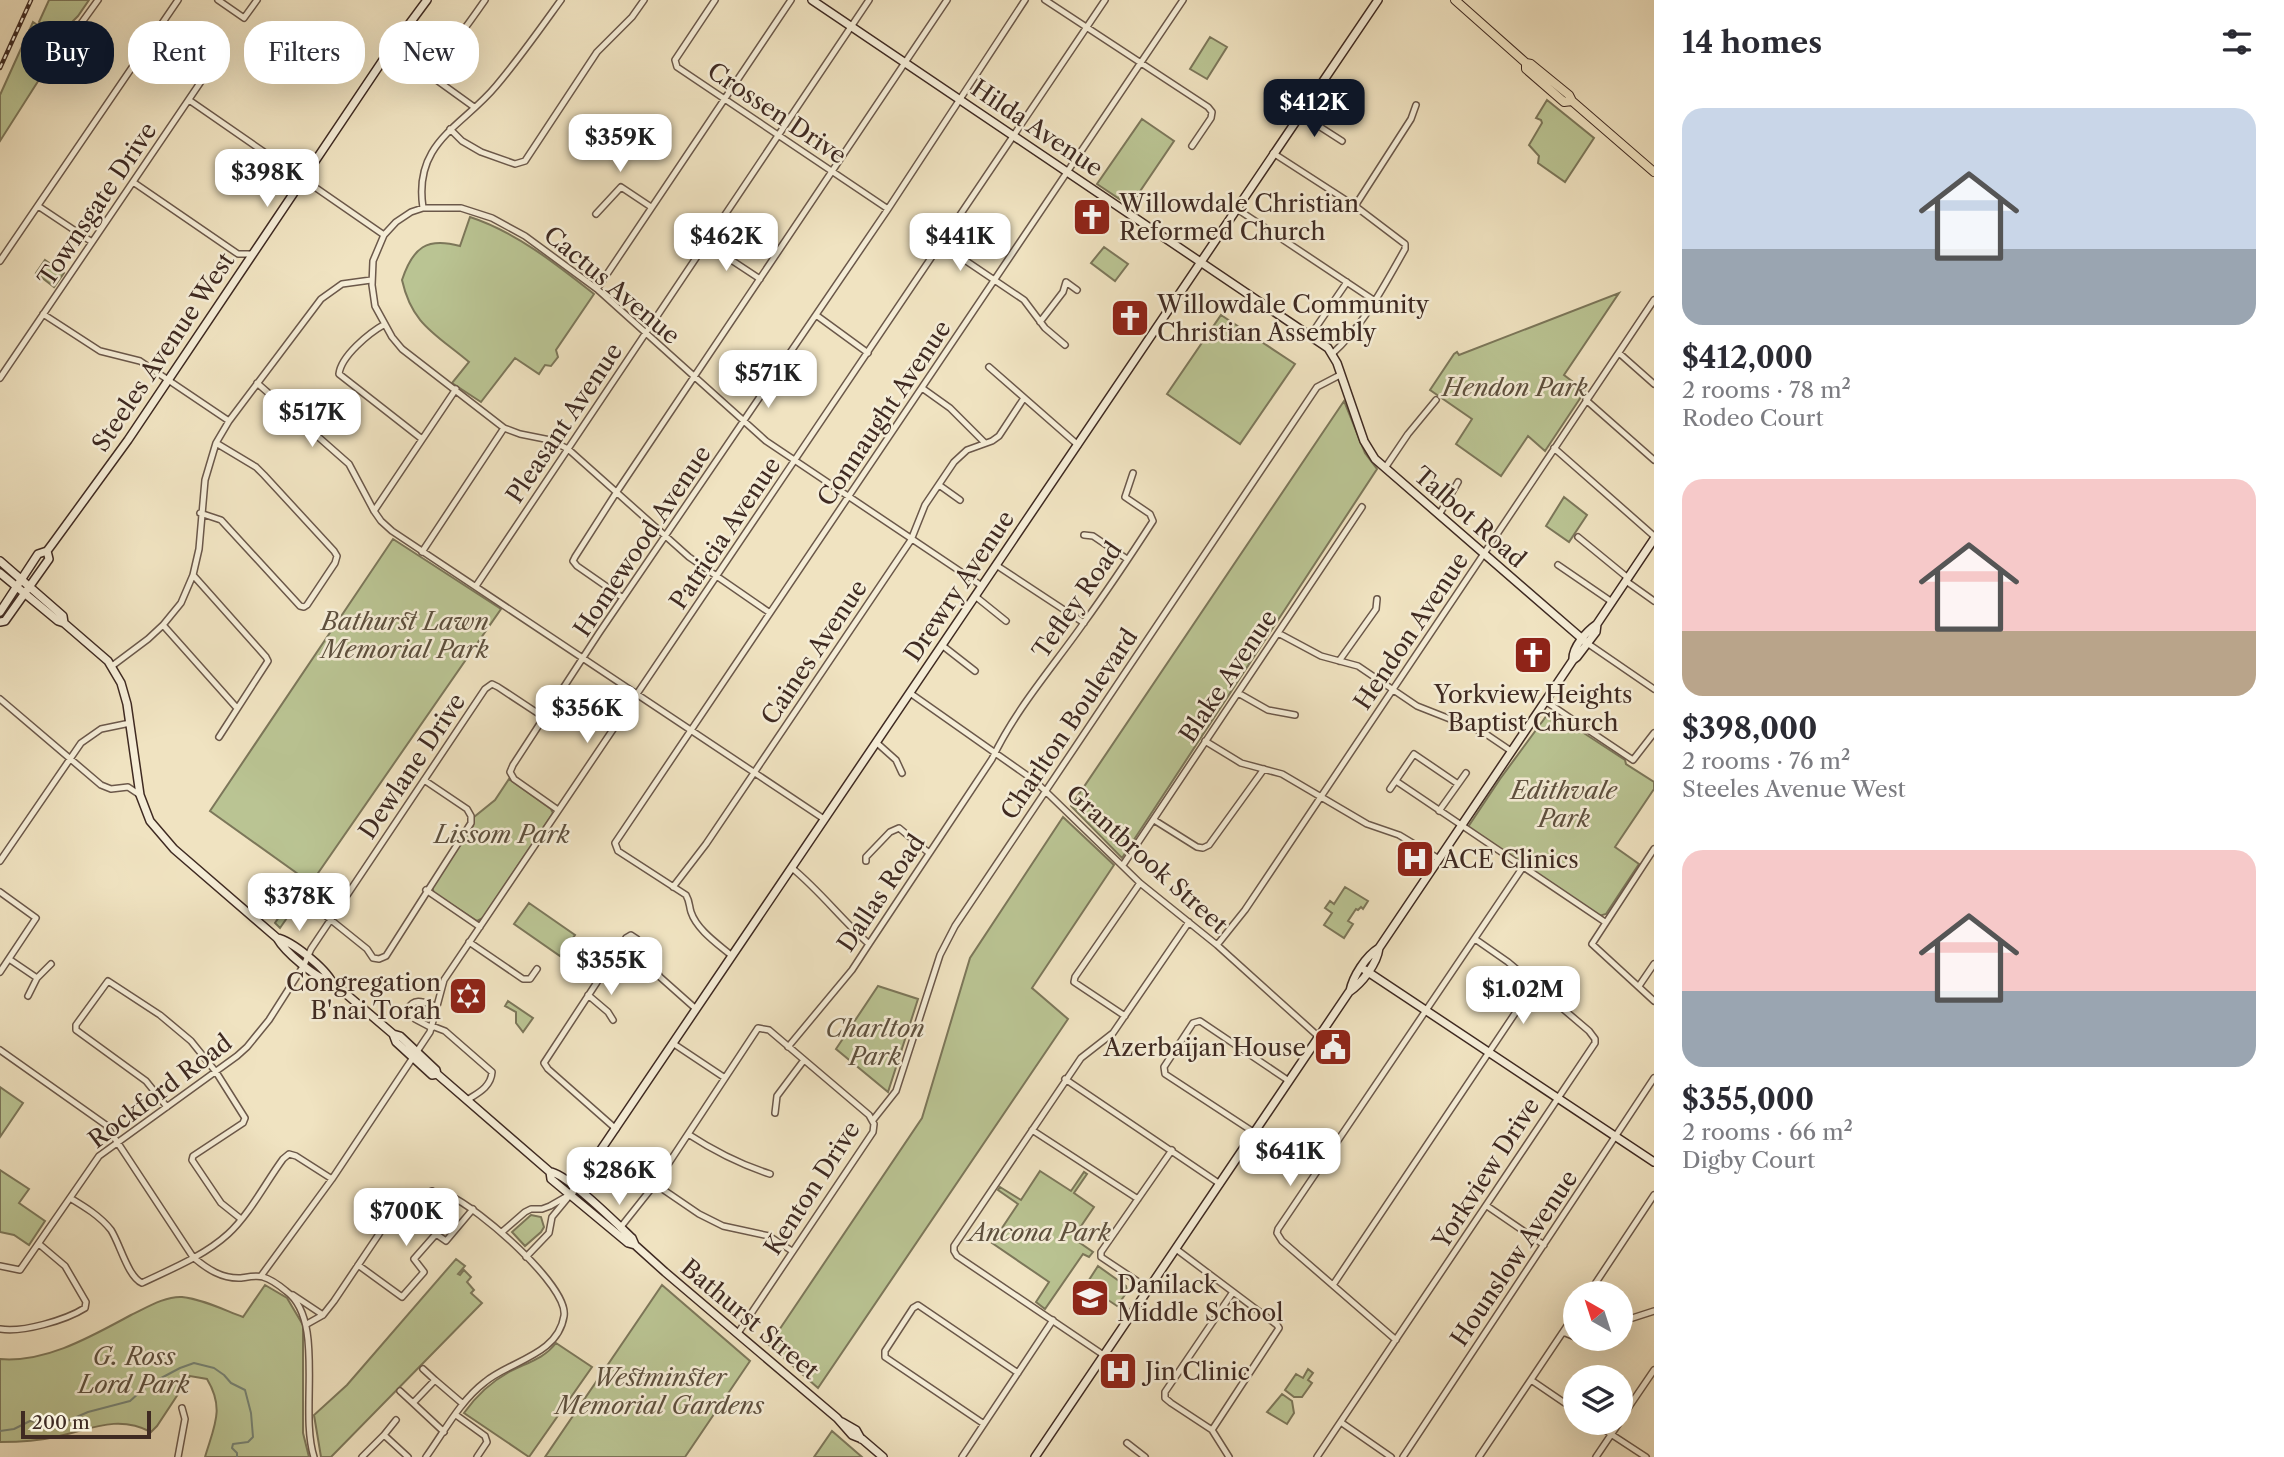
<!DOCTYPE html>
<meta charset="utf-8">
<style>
:root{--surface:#fff;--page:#f2f2f3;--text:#2b2b33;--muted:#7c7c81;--accent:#111827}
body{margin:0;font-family:"Libre Caslon Text",serif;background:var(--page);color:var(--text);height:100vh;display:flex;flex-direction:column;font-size:26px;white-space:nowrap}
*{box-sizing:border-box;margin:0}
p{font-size:23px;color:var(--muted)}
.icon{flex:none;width:38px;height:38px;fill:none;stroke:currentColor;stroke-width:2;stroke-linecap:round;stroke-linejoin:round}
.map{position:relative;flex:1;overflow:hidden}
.details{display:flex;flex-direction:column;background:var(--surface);width:630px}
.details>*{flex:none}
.top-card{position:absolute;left:21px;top:21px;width:665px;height:63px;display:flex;gap:14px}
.needle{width:46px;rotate:321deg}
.tools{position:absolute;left:1563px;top:1281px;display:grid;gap:14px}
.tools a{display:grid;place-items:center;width:70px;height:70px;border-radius:50%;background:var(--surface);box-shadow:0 7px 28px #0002;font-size:35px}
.scale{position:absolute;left:21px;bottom:18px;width:130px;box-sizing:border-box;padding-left:7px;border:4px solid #3f2a22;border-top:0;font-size:19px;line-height:24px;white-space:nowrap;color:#3f2a22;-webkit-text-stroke:5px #f5edd7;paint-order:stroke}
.price{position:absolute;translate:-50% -60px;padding:0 16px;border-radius:14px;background:#fff;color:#222;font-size:23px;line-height:46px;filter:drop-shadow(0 2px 4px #0008)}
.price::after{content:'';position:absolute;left:50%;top:42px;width:21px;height:16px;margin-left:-10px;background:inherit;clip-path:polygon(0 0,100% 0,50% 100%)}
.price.selected{background:var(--accent);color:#fff}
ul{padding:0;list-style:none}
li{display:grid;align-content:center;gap:14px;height:371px;padding:0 28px}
li span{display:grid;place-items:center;height:217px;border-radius:21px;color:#555}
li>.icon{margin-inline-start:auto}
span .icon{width:126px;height:126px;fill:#fffc;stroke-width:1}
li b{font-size:30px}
h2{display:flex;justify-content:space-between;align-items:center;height:84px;padding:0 28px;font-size:30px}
.chip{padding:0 24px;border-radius:28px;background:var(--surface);box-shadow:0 7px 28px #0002;font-size:24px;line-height:63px}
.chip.selected{background:var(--accent);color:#fff}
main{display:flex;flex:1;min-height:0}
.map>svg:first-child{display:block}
.green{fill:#bac493;stroke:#7c775a;stroke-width:2}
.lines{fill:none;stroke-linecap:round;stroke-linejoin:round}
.stream{stroke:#768375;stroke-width:2}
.street-casing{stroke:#6b584a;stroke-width:8}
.secondary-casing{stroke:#3f2a22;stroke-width:10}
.primary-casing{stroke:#3f2a22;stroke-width:10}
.street{stroke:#f5edd7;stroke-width:5}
.secondary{stroke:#f5edd7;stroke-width:7}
.primary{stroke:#f0e3c1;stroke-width:8}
.rail-casing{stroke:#3f2a22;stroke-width:4.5}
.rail{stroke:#f5edd7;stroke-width:2;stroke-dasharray:5;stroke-linecap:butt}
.labels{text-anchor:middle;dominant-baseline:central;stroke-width:5;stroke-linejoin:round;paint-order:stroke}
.street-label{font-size:24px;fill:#3f2a22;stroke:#f5edd7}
.poi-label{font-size:24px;fill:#3f2a22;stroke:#f5edd7;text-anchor:start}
.park-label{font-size:24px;font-style:italic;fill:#5e503e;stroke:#f5edd7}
</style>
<main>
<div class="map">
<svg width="1654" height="1457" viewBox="0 0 1654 1457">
<rect width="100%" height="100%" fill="#f0e3c1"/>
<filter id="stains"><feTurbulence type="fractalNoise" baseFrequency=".00286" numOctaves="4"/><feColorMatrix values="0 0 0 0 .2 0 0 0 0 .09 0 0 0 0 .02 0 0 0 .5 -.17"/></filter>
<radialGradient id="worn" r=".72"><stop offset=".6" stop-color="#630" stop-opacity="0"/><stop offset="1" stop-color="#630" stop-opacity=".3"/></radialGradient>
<!-- green -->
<path class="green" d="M49,0H89L78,16L65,29L67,42L39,22Z
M33,22L63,42L0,141V95Z
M1210,37L1227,47L1207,79L1190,69Z
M1547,100L1594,138L1565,182L1538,163L1539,156L1529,145L1542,123L1541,120L1536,118Z
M1142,119L1174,141L1130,206L1097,184Z
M470,217C516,232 556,264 594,294L556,350L558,357L551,366L545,365L539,374L515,358L481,402L452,383L469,362C436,334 412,325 402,280C413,247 427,237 460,246Z
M1104,247L1128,264L1115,281L1091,263Z
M45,260L64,273L54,287L36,273Z
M1619,293L1564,375L1585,391L1545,451L1528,436L1501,476L1456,444L1472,419L1430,390L1454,354L1457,352L1459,355Z
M1221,315L1295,364L1240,444L1167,394Z
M1344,401L1365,453L1377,469L1122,858L1071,806Z
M1564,497L1587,515L1569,542L1546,526Z
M393,539L501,609L280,928L275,923L305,879L210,811Z
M1550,711L1625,760L1626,764L1654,782V789L1615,847L1639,864L1606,914L1599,916L1468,827L1500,779Z
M509,779L551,809L553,813L483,918L477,921L434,893L432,887L473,826L474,817L495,800Z
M1063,817L1114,865L1032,988L1068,1019L818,1388L769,1345L922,1118L970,958Z
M1345,887L1368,901L1363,909L1361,907L1358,910L1356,909L1348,921L1353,924L1344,938L1324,925L1332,913L1325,908L1330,901L1334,904Z
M529,903L575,935L560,956L514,924Z
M878,986L918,999L888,1092L836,1049Z
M508,1001L533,1018L523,1032L516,1023V1012L505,1006Z
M0,1087L23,1103L0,1137Z
M0,1170L29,1189L19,1203L45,1221L29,1245L14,1235L0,1232Z
M1040,1171L1071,1191L1084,1172L1087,1174L1074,1193L1094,1207L1073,1238L1093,1252L1089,1257L1083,1254L1045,1309L1036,1302L1049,1282L992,1243L1018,1204L998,1190L1000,1187L1021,1200Z
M531,1215L541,1217L544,1227L541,1232L525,1246L512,1232Z
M456,1259L465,1266L458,1274L460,1275L464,1270L471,1277L467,1282L474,1290L471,1293L482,1303L331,1457H321L314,1415L347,1385Z
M1098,1266L1126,1286L1127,1292L1117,1306L1090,1288L1091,1286L1087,1283Z
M265,1285L287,1298L303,1325V1433L309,1457H205C214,1426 225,1409 207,1379L190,1376L157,1426L151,1432C117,1414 89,1430 55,1437C38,1441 17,1442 0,1442V1359C46,1363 92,1336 131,1315C146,1308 165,1296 182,1297C202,1299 224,1310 243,1317Z
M662,1285L750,1361L685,1457H545Z
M556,1343L592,1367L529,1457L464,1413C476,1396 491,1382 509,1372C526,1363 544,1359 556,1343Z
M1308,1369L1313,1373L1308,1380L1312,1383L1302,1397H1294L1285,1390L1296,1374L1303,1378Z
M1282,1394L1292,1401L1294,1413L1287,1424L1267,1412Z
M832,1431L862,1457H814Z"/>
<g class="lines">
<!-- stream -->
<path class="stream" d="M0,1431L14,1429L30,1421L43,1423L65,1422L88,1412L130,1401L148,1385L180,1368L194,1363L214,1368L224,1375L231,1383L245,1390L251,1413L253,1437L248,1442L233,1444L232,1448L237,1453V1457"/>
<!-- street casing -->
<g class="street-casing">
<path id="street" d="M218,0L244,18L257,0
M715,0L675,60L677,67L888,209
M1045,0L1208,107L1212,112L1211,118L1192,146
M71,29L80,25L98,0
M189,100L384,235
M474,107L431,76C433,61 447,52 456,40C466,27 476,13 485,0
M1300,114L1342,141
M450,129L462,141L481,152L515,164L525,161L597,52L632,17L644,0
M1273,153L1355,206L1405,244V249C1384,286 1364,325 1332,354
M133,182L238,254H252
M38,206L92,242
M1355,206L1411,119L1416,105
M423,208C413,142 462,127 496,86C519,59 540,29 561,0
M1237,209L1375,301
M596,214L621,187L651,207
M707,244L760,279
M941,244L1024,300L1045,328L1065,345
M0,261L178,0
M597,289L791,0
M43,314L100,351L140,361L229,421
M816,315L868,353
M1040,322L1063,292L1066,282L1077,290
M385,324C369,333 341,356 339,374L422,439
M1310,336L1347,282
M1619,353L1654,384
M989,367L1078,445
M0,378L223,49
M257,383L349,464L374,511L381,521L392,531L824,819
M922,388L950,408L985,443
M1586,400L1654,460
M1554,448L1654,536
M1385,468L1408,434L1436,400
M939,485L960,500
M374,511L456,389
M200,513L221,520L300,606L304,607L307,605L335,563L337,556L334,551L264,475L256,467L216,443
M1439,515L1458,482
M1084,535L1093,536L1127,559
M1578,537L1628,578
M422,552L504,428
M996,565L1084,623
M1558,565L1612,602
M193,575L266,657L268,661L219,737
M1626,581L1654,601
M476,586L869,0
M975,596L1006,621
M623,598L577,566L573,561L575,557L616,493L947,0
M770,613L689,557L568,449L550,440L520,434L504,428L402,349L392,337L375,306L372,285L373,261L384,235L396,222L411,212L423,208H461L492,218L525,236L597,289L766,441L982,586
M163,625L236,707
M1278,633L1321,656L1358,666L1417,706L1483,732L1511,751
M1587,643L1654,689
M943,646L975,671
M1339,661L1376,609L1377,599
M112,666L148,639L163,625L181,603L193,575L199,549L205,480L216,443L229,421L321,299L342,284L371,280
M910,693L1035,781L1140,883L1217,945L1319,1037
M1238,693L1268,710L1295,715
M0,699L101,785L111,789L128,787L140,795
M1545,701L1633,760L1654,733
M1205,741L1241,763L1282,774L1367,824L1399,835L1439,859
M877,743L896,760L902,773
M1396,781L1605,922
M1390,789L1414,754L1458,784
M558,810L514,779L510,772L513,765L599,633L888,209L1025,0
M1439,811L1466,773
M1154,820L1197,847L1203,848L1209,845L1264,769
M1654,849L1592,944L1654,1001
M0,861L81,743L101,729L130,723
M866,861V857L890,832L899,828L929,853
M1123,865L1362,507
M792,868C820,891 842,920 869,944
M673,887L706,844L911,540L925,505L954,462L967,450L992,441L999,436L1024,398
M426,890L480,927
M0,892L36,918L0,972
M300,895L367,949L373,958L379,959L386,956L471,823V816L467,809L424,780
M469,942L523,979H530L537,969
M1217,945L1245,910L1654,300
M732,956C718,944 697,930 691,912C689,906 690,902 686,895L618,851L615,843L1183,0
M9,959L37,978
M1639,986L1654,964
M588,995L608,1012L613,1020
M28,996L37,978L51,964
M1125,1016L1074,982L1075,977L1140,883
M432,1026L445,1031L492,1072C491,1087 478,1093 467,1100
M432,1028L415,1019L408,1009C414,996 426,1003 436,1006
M674,1044L725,1078
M788,1047L852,970L869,944L992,759C1015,710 1052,668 1083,624C1107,591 1131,555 1153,521L1150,514L1125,497L1133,473
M0,1050L106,1125L193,1257C207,1269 222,1279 241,1278C248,1277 257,1275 263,1277C270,1279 280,1286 286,1291C326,1320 299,1411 314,1457
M1065,1079L1220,1184
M167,1107L146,1081L76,1030V1025L108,981L160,1015L191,1041L216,1072L245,1118L243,1123L193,1156L192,1160L221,1203L241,1219
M775,1113L777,1096L804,1060
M873,1120L896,1091L940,955L955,926L1317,387L1340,375
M616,1129L548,1069L544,1063L626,938L631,935L637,939L660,977L696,1009
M1032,1130L1138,1199
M1255,1133L1165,1074L1164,1067L1193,1023L1200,1021L1289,1081
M688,1134C714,1151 739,1164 770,1174
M655,1184L699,1214L723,1226L769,1236L792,1251
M70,1198C85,1207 100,1216 111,1230C120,1244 128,1277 142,1283C171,1269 204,1256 228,1234C249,1215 266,1182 283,1159L289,1154L296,1156L332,1179
M1487,1206L1544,1245
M422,1216L425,1207L433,1200L432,1191
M620,1228L655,1184L758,1028L769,1030L869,1115L874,1124L873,1132L738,1333
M502,1232L525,1212L531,1209H542L550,1206L571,1194
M1176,1249L1277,1325L1279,1328L1212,1430
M526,1257L549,1233L552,1217L571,1194
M358,1265L402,1297L424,1272L414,1259L436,1234L446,1241L473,1209
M0,1266L20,1270L99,1156L237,1056L247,1047L269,1020L304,965L311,949L485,689L492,684L498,687L545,718
M261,1276L332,1179L430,1032L444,980L1105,0
M1333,1285L1534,985
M1149,1289L1101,1257V1252L1172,1150
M1589,1293L1654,1195
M293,1295L323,1315
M1620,1322L1654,1311
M307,1324L323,1315L334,1301C349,1279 364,1256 379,1234C385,1224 392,1212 401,1204C406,1200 413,1196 419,1194C430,1191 440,1191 450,1196C477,1207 569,1286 564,1316C558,1355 510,1361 485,1382C460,1401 444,1432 426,1457
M0,1329C22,1333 66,1320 85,1308L86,1302L65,1266L39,1244
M1563,1332L1575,1337
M1396,1340L1282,1241L1277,1233L1278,1229L1523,867
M1105,1356L957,1256L954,1251V1246L1081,1058L1113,1033L1189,922
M423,1369L435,1380
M1531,1380L1575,1410
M400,1391L413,1403
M456,1415L485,1436L487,1442L477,1457
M1620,1420L1654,1370
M1342,1423L1391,1457
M1594,1423L1646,1457
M984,1424L885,1357V1351L913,1308L918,1305L1018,1373
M444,1432L413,1403L435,1380L463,1404
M384,1435L396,1420
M1127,1443L1145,1457
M178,1457L185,1419L182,1408
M362,1457L384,1435L408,1457
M962,1457L1053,1320
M1229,1457L1212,1430L1171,1403L1165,1398V1392L1233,1292
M1317,1457L1595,1043V1039L1589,1031L1508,962L1475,939
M1403,1457L1654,1078
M1479,1457L1575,1314
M1596,1457L1619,1423"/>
</g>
<!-- secondary casing -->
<g class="secondary-casing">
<path id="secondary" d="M812,0L1328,348L1337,363L1364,441L1375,459L1587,643
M0,561L63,616L64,623
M0,573L58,621L64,623L108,661L121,683L127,704L140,795L150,821L174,849L277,938C285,952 316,979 332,982
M0,612L38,554L47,551
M0,622L5,621L49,559L47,551L53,543L128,440L387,54L427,0
M1573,660C1572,647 1587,631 1597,624L1654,539
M277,938C292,941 325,968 332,982L393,1034L400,1036L436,1070L437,1074
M1365,970L1654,1162
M1350,991C1353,976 1366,956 1379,948L1573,660L1577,657L1596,632L1597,624
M393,1034L396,1042L432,1075L437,1074L550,1172C565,1172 618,1225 632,1238L635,1245L665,1272L837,1418L852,1435L862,1439L883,1457
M550,1172L551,1179L628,1243L635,1245
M571,1194L1378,0
M842,1422L856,1430L861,1439
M1035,1457L1349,992C1362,983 1377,964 1379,948"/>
</g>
<!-- primary casing -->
<g class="primary-casing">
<path id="primary" d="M1455,0L1526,63L1531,64L1569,95L1572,101L1654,172
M1526,63V69L1564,102L1572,101"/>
</g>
<!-- street -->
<use href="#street" class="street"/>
<!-- secondary -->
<use href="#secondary" class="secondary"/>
<!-- primary -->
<use href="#primary" class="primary"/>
<!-- rail casing -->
<g class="rail-casing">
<path id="rail" d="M0,68L31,0"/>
</g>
<!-- rail -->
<use href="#rail" class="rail"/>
</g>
<!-- icons -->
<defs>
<g id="church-square" transform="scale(2.0125)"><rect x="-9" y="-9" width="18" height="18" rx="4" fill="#8f2418" stroke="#f5edd7"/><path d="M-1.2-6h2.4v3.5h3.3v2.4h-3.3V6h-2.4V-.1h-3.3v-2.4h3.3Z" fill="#fff"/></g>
<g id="hospital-square" transform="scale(2.0125)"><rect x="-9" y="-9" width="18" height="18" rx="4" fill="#8f2418" stroke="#f5edd7"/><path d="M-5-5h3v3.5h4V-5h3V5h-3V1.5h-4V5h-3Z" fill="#fff"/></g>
<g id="synagogue-square" transform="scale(2.0125)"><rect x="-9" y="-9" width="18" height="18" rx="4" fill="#8f2418" stroke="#f5edd7"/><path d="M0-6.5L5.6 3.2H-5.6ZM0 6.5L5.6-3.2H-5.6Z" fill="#fff"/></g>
<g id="civic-square" transform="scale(2.0125)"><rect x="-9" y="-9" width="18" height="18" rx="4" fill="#8f2418" stroke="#f5edd7"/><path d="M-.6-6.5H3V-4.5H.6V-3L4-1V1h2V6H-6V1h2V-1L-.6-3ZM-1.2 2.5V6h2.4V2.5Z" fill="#fff"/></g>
<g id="school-square" transform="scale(2.0125)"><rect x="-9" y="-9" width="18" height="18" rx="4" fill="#8f2418" stroke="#f5edd7"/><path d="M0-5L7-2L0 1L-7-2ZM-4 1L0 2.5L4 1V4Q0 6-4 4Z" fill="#fff"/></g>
</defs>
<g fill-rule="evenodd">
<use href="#church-square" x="1092" y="217"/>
<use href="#church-square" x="1130" y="318"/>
<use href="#church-square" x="1533" y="655"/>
<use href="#hospital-square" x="1415" y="859"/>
<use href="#synagogue-square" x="468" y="996"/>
<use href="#civic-square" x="1333" y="1047"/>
<use href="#school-square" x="1090" y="1298"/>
<use href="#hospital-square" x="1118" y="1371"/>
</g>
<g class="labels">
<!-- street labels -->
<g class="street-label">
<text transform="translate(777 113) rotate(34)">Crossen Drive</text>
<text transform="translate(1037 128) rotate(34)">Hilda Avenue</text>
<text transform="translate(97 204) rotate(-56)">Townsgate Drive</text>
<text transform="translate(612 285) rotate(40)">Cactus Avenue</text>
<text transform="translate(163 352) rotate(-56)">Steeles Avenue West</text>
<text transform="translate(884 413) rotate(-56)">Connaught Avenue</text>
<text transform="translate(564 423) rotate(-56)">Pleasant Avenue</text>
<text transform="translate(1470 517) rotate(41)">Talbot Road</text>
<text transform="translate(725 533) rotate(-56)">Patricia Avenue</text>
<text transform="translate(642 541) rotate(-56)">Homewood Avenue</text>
<text transform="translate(959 586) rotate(-56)">Drewry Avenue</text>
<text transform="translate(1077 600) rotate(-55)">Tefley Road</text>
<text transform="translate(1411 631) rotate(-56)">Hendon Avenue</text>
<text transform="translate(814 652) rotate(-56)">Caines Avenue</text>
<text transform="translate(1228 676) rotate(-56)">Blake Avenue</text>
<text transform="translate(1069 724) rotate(-56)">Charlton Boulevard</text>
<text transform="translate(412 766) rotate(-56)">Dewlane Drive</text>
<text transform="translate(1147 859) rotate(42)">Grantbrook Street</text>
<text transform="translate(881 893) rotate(-56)">Dallas Road</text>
<text transform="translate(160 1091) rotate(-37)">Rockford Road</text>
<text transform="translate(1486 1173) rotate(-57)">Yorkview Drive</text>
<text transform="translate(812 1188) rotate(-57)">Kenton Drive</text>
<text transform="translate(1514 1258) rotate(-56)">Hounslow Avenue</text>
<text transform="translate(750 1319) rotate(40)">Bathurst Street</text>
</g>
<!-- poi labels -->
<g class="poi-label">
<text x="1119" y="203">Willowdale Christian<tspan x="1119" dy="28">Reformed Church</tspan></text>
<text x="1157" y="304">Willowdale Community<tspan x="1157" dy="28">Christian Assembly</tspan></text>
<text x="1533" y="694" text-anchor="middle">Yorkview Heights<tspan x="1533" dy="28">Baptist Church</tspan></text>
<text x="1442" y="859">ACE Clinics</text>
<text x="441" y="982" text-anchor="end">Congregation<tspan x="441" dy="28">B'nai Torah</tspan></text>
<text x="1306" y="1047" text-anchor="end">Azerbaijan House</text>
<text x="1117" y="1284">Danilack<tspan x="1117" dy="28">Middle School</tspan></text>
<text x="1145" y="1371">Jin Clinic</text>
</g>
<!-- park labels -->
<g class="park-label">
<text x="1515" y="387">Hendon Park</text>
<text x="405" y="621">Bathurst Lawn<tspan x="405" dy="28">Memorial Park</tspan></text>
<text x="1564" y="790">Edithvale<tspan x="1564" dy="28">Park</tspan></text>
<text x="502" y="834">Lissom Park</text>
<text x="875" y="1028">Charlton<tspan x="875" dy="28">Park</tspan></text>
<text x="1040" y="1232">Ancona Park</text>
<text x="134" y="1356">G. Ross<tspan x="134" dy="28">Lord Park</tspan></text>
<text x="660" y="1377">Westminster<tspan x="660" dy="28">Memorial Gardens</tspan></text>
</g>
</g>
<rect width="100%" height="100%" filter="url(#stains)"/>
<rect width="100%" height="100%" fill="url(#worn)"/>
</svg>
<div class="tools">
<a><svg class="needle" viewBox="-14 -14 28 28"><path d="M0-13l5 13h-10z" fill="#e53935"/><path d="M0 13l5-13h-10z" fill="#7c7c81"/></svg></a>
<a><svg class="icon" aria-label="layers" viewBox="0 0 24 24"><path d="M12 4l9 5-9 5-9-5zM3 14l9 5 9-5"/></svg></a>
</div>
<div class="scale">200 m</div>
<b class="price selected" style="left:1314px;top:139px">$412K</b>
<b class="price" style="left:620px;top:174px">$359K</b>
<b class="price" style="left:267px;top:209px">$398K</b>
<b class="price" style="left:726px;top:273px">$462K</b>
<b class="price" style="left:960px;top:273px">$441K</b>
<b class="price" style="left:768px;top:410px">$571K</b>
<b class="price" style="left:312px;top:449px">$517K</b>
<b class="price" style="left:587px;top:745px">$356K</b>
<b class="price" style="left:299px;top:933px">$378K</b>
<b class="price" style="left:611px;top:997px">$355K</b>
<b class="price" style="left:1523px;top:1026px">$1.02M</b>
<b class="price" style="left:1290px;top:1188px">$641K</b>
<b class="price" style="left:619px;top:1207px">$286K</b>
<b class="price" style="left:406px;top:1248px">$700K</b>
<div class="top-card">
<a class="chip selected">Buy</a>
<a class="chip">Rent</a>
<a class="chip">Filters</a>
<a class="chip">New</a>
</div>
</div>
<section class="details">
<h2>14 homes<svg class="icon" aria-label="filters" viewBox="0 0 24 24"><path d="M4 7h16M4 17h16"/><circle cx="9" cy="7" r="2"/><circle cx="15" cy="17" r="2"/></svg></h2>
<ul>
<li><span style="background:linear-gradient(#c9d6e8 65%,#9aa5b1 0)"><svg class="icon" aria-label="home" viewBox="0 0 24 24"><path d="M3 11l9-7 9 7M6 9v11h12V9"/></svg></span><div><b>$412,000</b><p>2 rooms · 78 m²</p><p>Rodeo Court</p></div></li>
<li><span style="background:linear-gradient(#f6c9c9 70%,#b9a48a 0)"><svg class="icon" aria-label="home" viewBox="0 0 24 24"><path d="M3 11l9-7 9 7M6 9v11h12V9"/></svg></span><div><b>$398,000</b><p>2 rooms · 76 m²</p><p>Steeles Avenue West</p></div></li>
<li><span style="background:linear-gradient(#f6c9c9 65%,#9aa5b1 0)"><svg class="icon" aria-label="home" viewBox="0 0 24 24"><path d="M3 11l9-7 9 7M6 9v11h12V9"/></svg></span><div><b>$355,000</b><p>2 rooms · 66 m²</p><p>Digby Court</p></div></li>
</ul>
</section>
</main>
